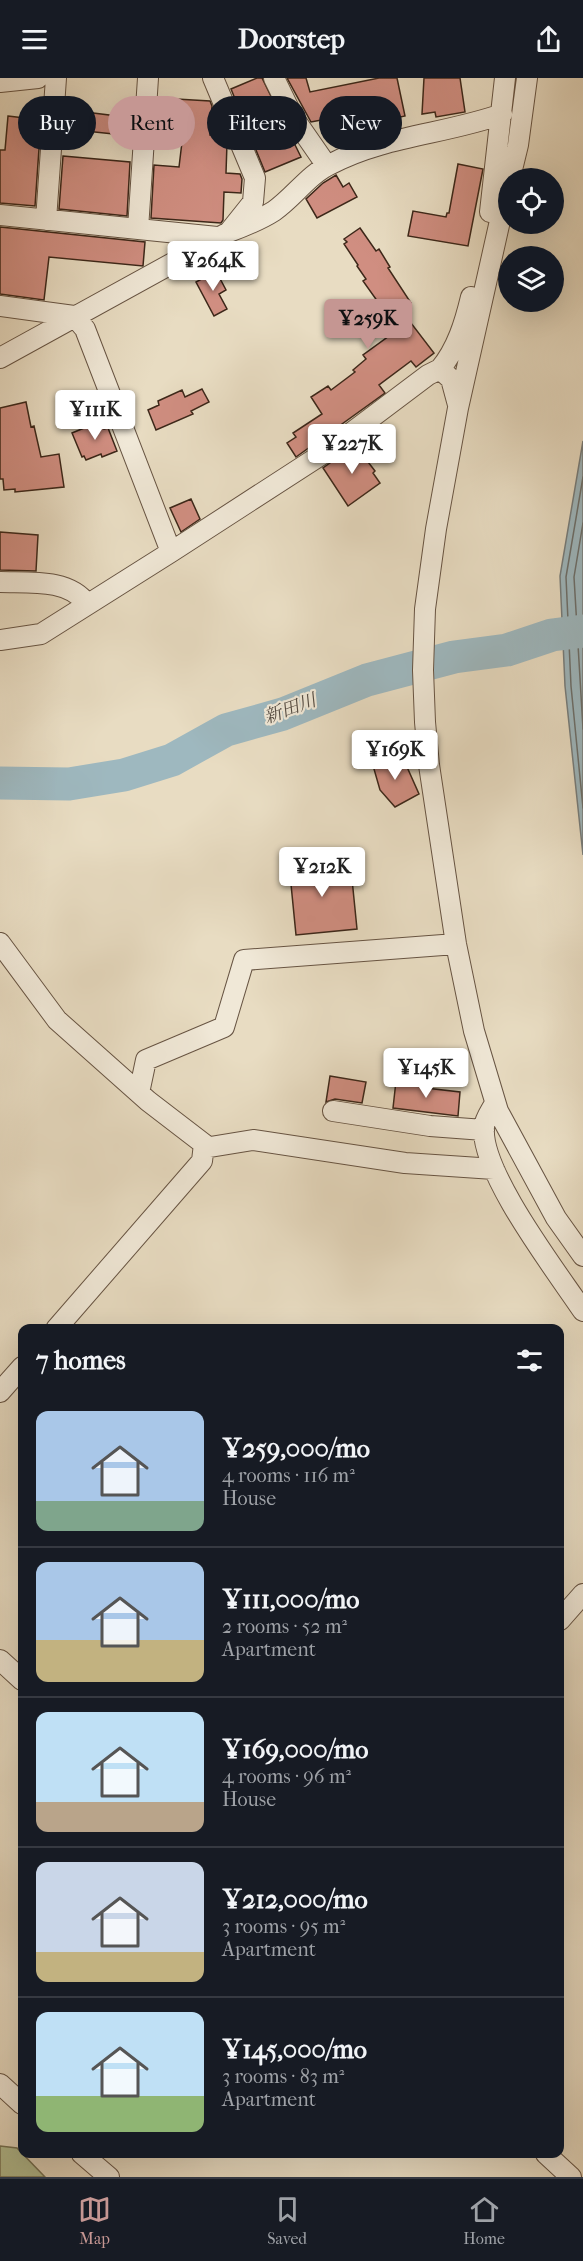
<!DOCTYPE html>
<meta charset="utf-8">
<style>
:root{--surface:#171b24;--page:#242831;--text:#f1f3f6;--muted:#9ea1a6;--line:#363941;--accent:#c59692}
body{margin:0;font-family:"IM FELL French Canon","Noto Serif JP",serif;background:var(--page);color:var(--text);height:100vh;display:flex;flex-direction:column;font-size:22px;white-space:nowrap}
*{box-sizing:border-box;margin:0}
p{font-size:20px;color:var(--muted)}
.icon{flex:none;width:33px;height:33px;fill:none;stroke:currentColor;stroke-width:2;stroke-linecap:round;stroke-linejoin:round}
.map{position:relative;flex:1;overflow:hidden}
.drawer{position:absolute;left:18px;top:1246px;width:546px;height:834px;display:flex;flex-direction:column;background:var(--surface);border-radius:12px;box-shadow:0 6px 24px #0002}
.drawer>*{flex:none}
.top-card{position:absolute;left:18px;top:18px;width:548px;height:54px;display:flex;gap:12px}
.controls{position:absolute;left:498px;top:90px;display:grid;gap:12px}
.controls a{display:grid;place-items:center;width:66px;height:66px;border-radius:50%;background:var(--surface);box-shadow:0 6px 24px #0002;font-size:30px}
.price{position:absolute;translate:-50% -51px;padding:0 14px;border-radius:6px;background:#fff;color:#222;font-size:20px;line-height:39px;filter:drop-shadow(0 2px 3px #0008)}
.price::after{content:'';position:absolute;left:50%;top:36px;width:18px;height:14px;margin-left:-9px;background:inherit;clip-path:polygon(0 0,100% 0,50% 100%)}
.price.current{background:var(--accent);color:#111}
ul{padding:0;list-style:none}
li{display:flex;align-items:center;gap:18px;height:150px;padding:0 18px}
li+li{border-top:2px solid var(--line)}
li span{display:grid;place-items:center;flex:none;width:168px;height:120px;border-radius:12px;color:#555}
li>.icon{margin-inline-start:auto}
span .icon{width:72px;height:72px;fill:#fffc;stroke-width:1}
li b{font-size:26px}
h2{display:flex;justify-content:space-between;align-items:center;height:72px;padding:0 18px;font-size:26px}
.tag{padding:0 21px;border-radius:27px;background:var(--surface);box-shadow:0 6px 24px #0002;font-size:21px;line-height:54px}
.tag.current{background:var(--accent);color:#111}
header{display:flex;justify-content:space-between;align-items:center;height:78px;padding:0 18px;background:var(--surface);font-size:27px;font-weight:700}
.tabs{display:flex;justify-content:space-around;align-items:center;height:84px;border-top:2px solid var(--line);background:var(--surface);font-size:16px;color:var(--muted)}
.tabs a{display:grid;justify-items:center;gap:3px}
.tabs .current{color:var(--accent)}
.map>svg:first-child{display:block}
.green{fill:#b4c094;stroke:#787456;stroke-width:1.5}
.water{fill:#9eb8bf;stroke:#777e7d;stroke-width:1.5}
.lines{fill:none;stroke-linecap:round;stroke-linejoin:round}
.shore{stroke:#6d706c;stroke-width:1.5}
.river{stroke:#9eb8bf;stroke-width:33}
.building{fill:#d08e81;stroke:#3c2719;stroke-width:1.5}
.minor-casing{stroke:#675443;stroke-width:22}
.minor{stroke:#f0e8d7;stroke-width:20}
.labels{text-anchor:middle;dominant-baseline:central;stroke-width:4.5;stroke-linejoin:round;paint-order:stroke}
.water-label{font-size:18px;font-style:italic;fill:#544b42;stroke:#f0e8d7}
</style>
<header><svg class="icon" aria-label="menu" viewBox="0 0 24 24"><path d="M4 6h16M4 12h16M4 18h16"/></svg>Doorstep<svg class="icon" aria-label="share" viewBox="0 0 24 24"><path d="M12 15V3M7 8l5-5 5 5M5 13v7h14v-7"/></svg></header>
<div class="map">
<svg width="583" height="2099" viewBox="0 0 583 2099">
<rect width="100%" height="100%" fill="#e8dcc2"/>
<filter id="stains"><feTurbulence type="fractalNoise" baseFrequency=".00333" numOctaves="4"/><feColorMatrix values="0 0 0 0 .2 0 0 0 0 .09 0 0 0 0 .02 0 0 0 .5 -.17"/></filter>
<radialGradient id="worn" r=".72"><stop offset=".6" stop-color="#630" stop-opacity="0"/><stop offset="1" stop-color="#630" stop-opacity=".3"/></radialGradient>
<!-- green -->
<path class="green" d="M0,2068L17,2070L45,2099H0Z"/>
<!-- water -->
<path class="water" d="M583,363V777L565,608L560,498Z"/>
<g class="lines">
<!-- shore -->
<path class="shore" d="M583,399L566,499L571,608L583,730
M583,445L574,499L583,651"/>
<!-- river -->
<path class="river" d="M0,705L69,706L124,697L172,682L226,652L283,636L367,602L454,579L507,572L552,557L583,553"/>
</g>
<!-- building -->
<path class="building" d="M257,0H262L301,79L265,94L231,11Z
M287,0H306L310,14L379,0H397L405,38L400,39L401,47L385,50L381,31L327,44V41L311,44Z
M424,0H460L465,34L436,39L435,34L422,36Z
M159,20L210,23L212,28L210,57L224,58L227,65L226,95L240,96L242,101L241,115L224,114L223,142L221,145L151,140L154,87L179,89L182,64L156,61Z
M69,32L133,40L132,58L67,51Z
M8,38L41,42L35,128L0,125V72H5Z
M63,78L130,84L127,138L59,131Z
M458,86L483,91L468,168L408,158L413,133L446,139L447,135H449Z
M336,97L343,109L349,105L357,119L317,140L306,121L323,105Z
M0,149L145,164L143,188L49,179L44,222L0,216Z
M360,150L376,173L379,171L390,189L388,190L411,225L401,232L434,275L416,289L411,283L379,307L385,315L296,379L287,365L296,359L293,355L322,336L311,319L328,308L331,312L355,294L353,292L366,281L363,277L393,255L373,227L378,224L363,203L366,201L357,188L358,187L344,166L347,164L344,161Z
M216,193L226,212L219,216L227,231L214,238L196,204Z
M202,311L209,324L191,333L193,336L156,352L148,332L159,327L158,323L182,312L185,319Z
M26,324L31,349L34,348L41,379L59,376L64,409L15,414V411L4,412L3,401H0V330Z
M101,343L104,351L108,350L117,373L102,379L101,376L86,382L84,378L82,379L72,355Z
M355,367L375,393L373,395L380,405L348,428L323,390Z
M191,421L200,441L181,454L170,430Z
M0,454L38,457L36,493L0,492Z
M403,680L419,716L395,729L380,712L372,684Z
M339,782L341,802L352,801L357,851L296,857L289,786Z
M330,998L366,1004L362,1025L335,1021L326,1024Z
M396,1003L426,1007V1010L460,1014L458,1038L393,1030Z"/>
<g class="lines">
<!-- minor casing -->
<g class="minor-casing">
<path id="minor" d="M274,0L293,39L327,88
M0,4L38,0
M510,100L518,67L527,0
M508,107L458,330L436,451L425,531L423,592L425,644L429,687L456,866L474,953L498,1033L556,1140L583,1178
M490,134L505,0
M0,137L217,159
M46,142L56,0
M138,151L148,0
M229,154C245,148 260,142 274,133C294,119 309,96 331,86C384,58 446,56 502,36
M0,228L74,238L85,251L171,474
M0,280L229,154L253,124L255,100L213,0
M440,291C457,271 465,244 471,219
M0,504C28,505 69,500 87,526
M0,562L41,556L171,474L327,373L428,297L440,291L451,301L458,327
M0,865L57,942L148,1023L204,1066L202,1083L56,1251
M139,1015L146,982L224,949L244,882L456,866
M495,1025C491,1033 485,1040 484,1049C480,1094 557,1194 583,1233
M333,1033L430,1048L484,1052
M204,1070L253,1062L405,1085L494,1091
M0,1314L22,1289
M560,1542L583,1516
M0,1582L22,1602
M0,2006L22,2026
M82,2076L109,2099
M546,2076L571,2099"/>
</g>
<!-- minor -->
<use href="#minor" class="minor"/>
</g>
<g class="labels">
<!-- water labels -->
<g class="water-label">
<text transform="translate(290 631) rotate(-20)">新田川</text>
</g>
</g>
<rect width="100%" height="100%" filter="url(#stains)"/>
<rect width="100%" height="100%" fill="url(#worn)"/>
</svg>
<div class="controls">
<a><svg class="icon" aria-label="locate" viewBox="0 0 24 24"><circle cx="12" cy="12" r="6"/><path d="M12 2v4M12 18v4M2 12h4M18 12h4"/></svg></a>
<a><svg class="icon" aria-label="layers" viewBox="0 0 24 24"><path d="M12 4l9 5-9 5-9-5zM3 14l9 5 9-5"/></svg></a>
</div>
<b class="price" style="left:213px;top:214px">¥264K</b>
<b class="price current" style="left:368px;top:272px">¥259K</b>
<b class="price" style="left:95px;top:363px">¥111K</b>
<b class="price" style="left:352px;top:397px">¥227K</b>
<b class="price" style="left:395px;top:703px">¥169K</b>
<b class="price" style="left:322px;top:820px">¥212K</b>
<b class="price" style="left:426px;top:1021px">¥145K</b>
<div class="top-card">
<a class="tag">Buy</a>
<a class="tag current">Rent</a>
<a class="tag">Filters</a>
<a class="tag">New</a>
</div>
<section class="drawer">
<h2>7 homes<svg class="icon" aria-label="filters" viewBox="0 0 24 24"><path d="M4 7h16M4 17h16"/><circle cx="9" cy="7" r="2"/><circle cx="15" cy="17" r="2"/></svg></h2>
<ul>
<li><span style="background:linear-gradient(#a9c7e8 75%,#7fa58c 0)"><svg class="icon" aria-label="home" viewBox="0 0 24 24"><path d="M3 11l9-7 9 7M6 9v11h12V9"/></svg></span><div><b>¥259,000/mo</b><p>4 rooms · 116 m²</p><p>House</p></div></li>
<li><span style="background:linear-gradient(#a9c7e8 65%,#c2b280 0)"><svg class="icon" aria-label="home" viewBox="0 0 24 24"><path d="M3 11l9-7 9 7M6 9v11h12V9"/></svg></span><div><b>¥111,000/mo</b><p>2 rooms · 52 m²</p><p>Apartment</p></div></li>
<li><span style="background:linear-gradient(#bfe0f5 75%,#b9a48a 0)"><svg class="icon" aria-label="home" viewBox="0 0 24 24"><path d="M3 11l9-7 9 7M6 9v11h12V9"/></svg></span><div><b>¥169,000/mo</b><p>4 rooms · 96 m²</p><p>House</p></div></li>
<li><span style="background:linear-gradient(#c9d6e8 75%,#c2b280 0)"><svg class="icon" aria-label="home" viewBox="0 0 24 24"><path d="M3 11l9-7 9 7M6 9v11h12V9"/></svg></span><div><b>¥212,000/mo</b><p>3 rooms · 95 m²</p><p>Apartment</p></div></li>
<li><span style="background:linear-gradient(#bfe0f5 70%,#8fb573 0)"><svg class="icon" aria-label="home" viewBox="0 0 24 24"><path d="M3 11l9-7 9 7M6 9v11h12V9"/></svg></span><div><b>¥145,000/mo</b><p>3 rooms · 83 m²</p><p>Apartment</p></div></li>
</ul>
</section>
</div>
<nav class="tabs">
<a class="current"><svg class="icon" aria-label="map" viewBox="0 0 24 24"><path d="M3 6l6-2 6 2 6-2v14l-6 2-6-2-6 2zM9 4v14M15 6v14"/></svg>Map</a>
<a><svg class="icon" aria-label="saved" viewBox="0 0 24 24"><path d="M7 4h10v16l-5-4-5 4z"/></svg>Saved</a>
<a><svg class="icon" aria-label="home" viewBox="0 0 24 24"><path d="M3 11l9-7 9 7M6 9v11h12V9"/></svg>Home</a>
</nav>
